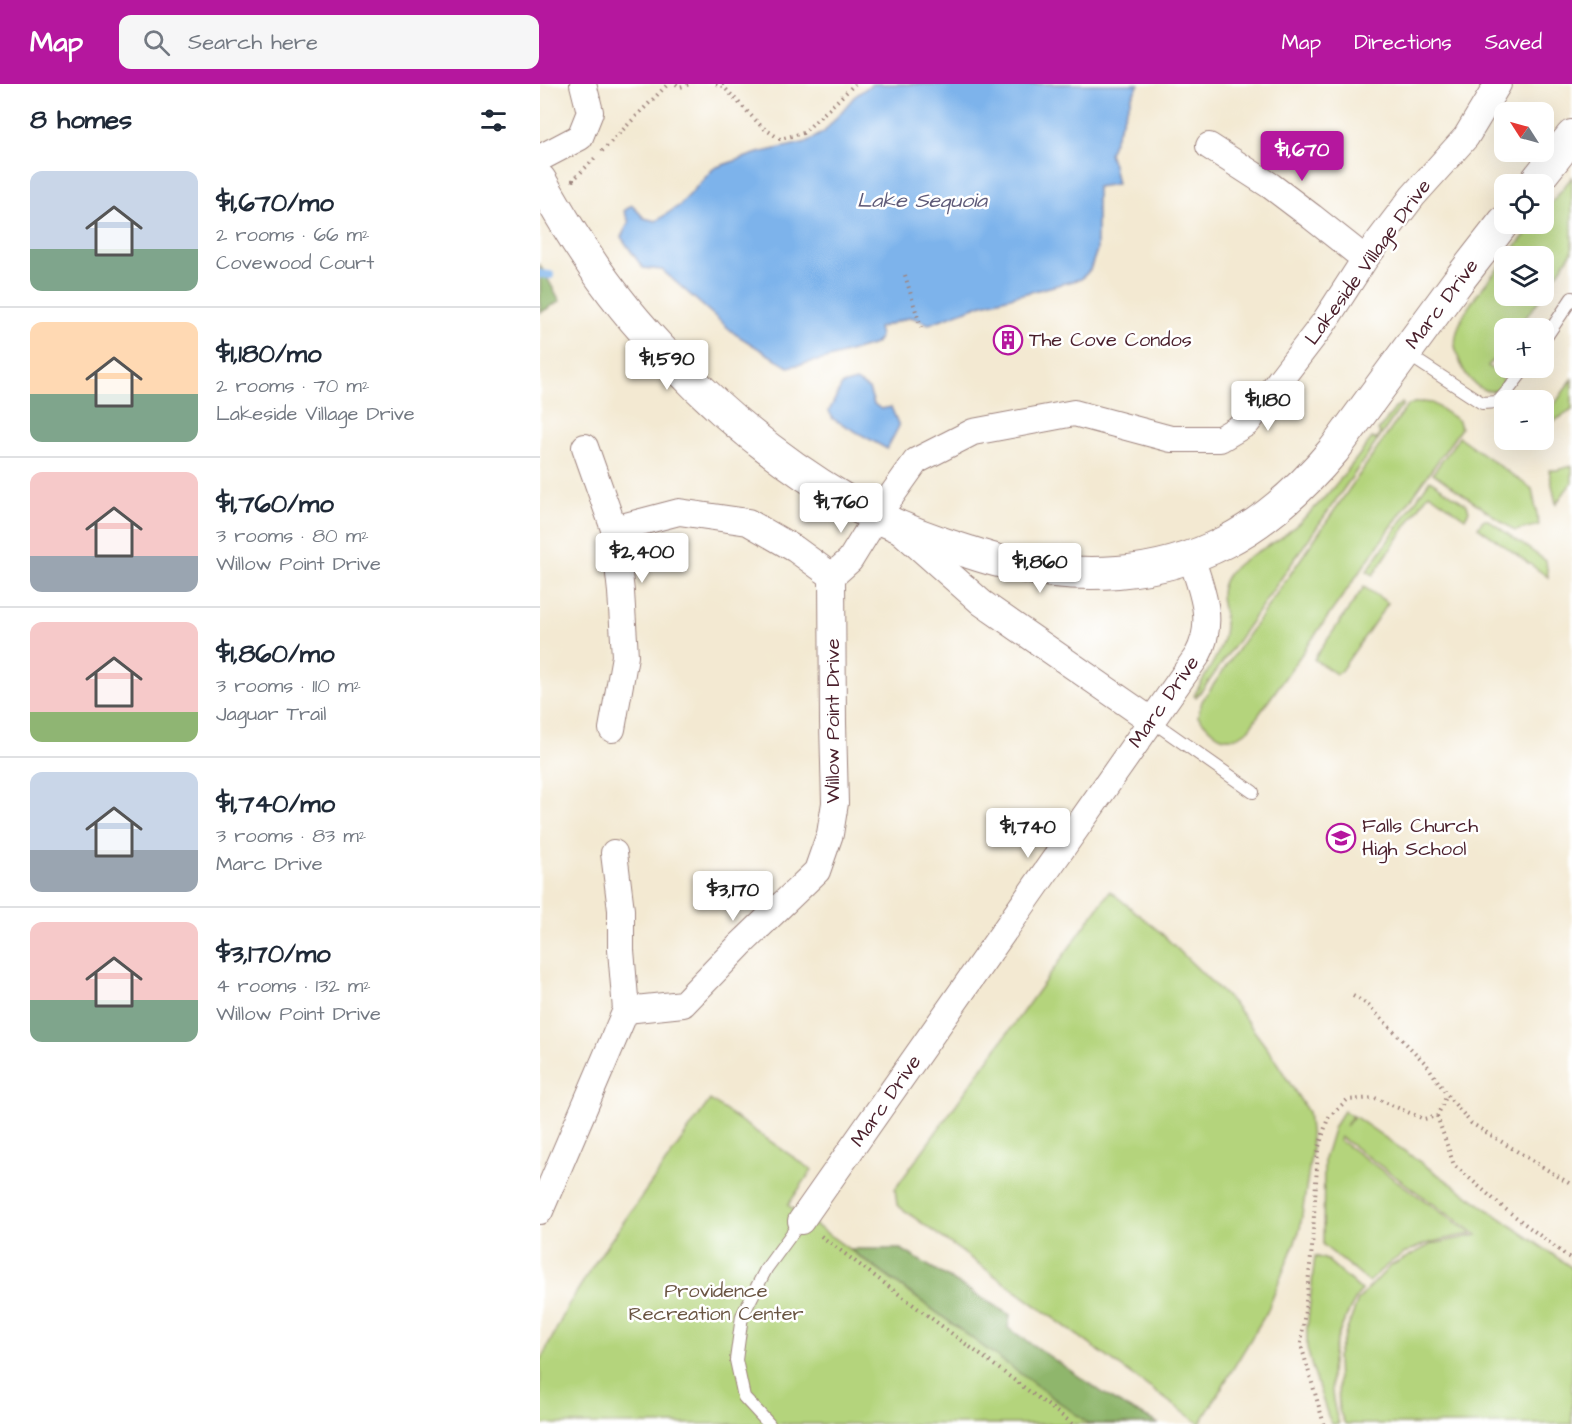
<!DOCTYPE html>
<meta charset="utf-8">
<style>
:root{--surface:#fff;--page:#f6f6f7;--text:#1f2937;--muted:#747a83;--line:#e0e1e3;--accent:#b5179e}
body{margin:0;font-family:"Architects Daughter",sans-serif;background:var(--page);color:var(--text);height:100vh;display:flex;flex-direction:column;font-size:22px;white-space:nowrap}
*{box-sizing:border-box;margin:0}
p{font-size:20px;color:var(--muted)}
.icon{flex:none;width:33px;height:33px;fill:none;stroke:currentColor;stroke-width:2;stroke-linecap:round;stroke-linejoin:round}
.map{position:relative;flex:1;overflow:hidden}
.sheet{display:flex;flex-direction:column;background:var(--surface);width:540px}
.sheet>*{flex:none}
.needle{width:39px;rotate:306deg}
.fabs{position:absolute;left:954px;top:18px;display:grid;gap:12px}
.fabs a{display:grid;place-items:center;width:60px;height:60px;border-radius:12px;background:var(--surface);box-shadow:0 6px 24px #0002;font-size:30px}
.price{position:absolute;translate:-50% -51px;padding:0 14px;border-radius:6px;background:#fff;color:#222;font-size:20px;line-height:39px;filter:drop-shadow(0 2px 3px #0008)}
.price::after{content:'';position:absolute;left:50%;top:36px;width:18px;height:14px;margin-left:-9px;background:inherit;clip-path:polygon(0 0,100% 0,50% 100%)}
.price.selected{background:var(--accent);color:#fff}
ul{padding:0;list-style:none}
li{display:flex;align-items:center;gap:18px;height:150px;padding:0 30px}
li+li{border-top:2px solid var(--line)}
li span{display:grid;place-items:center;flex:none;width:168px;height:120px;border-radius:12px;color:#555}
li>.icon{margin-inline-start:auto}
span .icon{width:72px;height:72px;fill:#fffc;stroke-width:1}
li b{font-size:26px}
h2{display:flex;justify-content:space-between;align-items:center;height:72px;padding:0 30px;font-size:26px}
header{display:flex;align-items:center;gap:36px;box-sizing:border-box;height:84px;padding:0 30px;background:var(--accent);color:#fff}
header strong{font-size:28px}
nav{display:flex;gap:33px;margin-inline-start:auto;font-size:21px}
.search{width:420px;height:54px;background:var(--page);display:flex;align-items:center;gap:15px;box-sizing:border-box;padding:0 21px;border-radius:12px;color:var(--muted);font-size:22px}
main{display:flex;flex:1;min-height:0}
.map>svg:first-child{display:block}
.green{fill:#b4d47c;stroke:#7f7a54;stroke-width:1.5}
.forest{fill:#8fb66c;stroke:#6c6a4c;stroke-width:1.5}
.water{fill:#7db3eb;stroke:#64698b;stroke-width:1.5}
.lines{fill:none;stroke-linecap:round;stroke-linejoin:round}
.stream{stroke:#7db3eb;stroke-width:8}
.service-casing{stroke:#9e847e;stroke-width:14}
.minor-casing{stroke:#9e847e;stroke-width:28}
.tertiary-casing{stroke:#9e847e;stroke-width:34}
.path{stroke:#9e847e;stroke-width:4;stroke-dasharray:1.5 4.5;stroke-linecap:butt}
.service{stroke:#fff;stroke-width:12}
.minor{stroke:#fff;stroke-width:26}
.tertiary{stroke:#fff;stroke-width:32}
.labels{text-anchor:middle;dominant-baseline:central;stroke-width:5;stroke-linejoin:round;paint-order:stroke}
.street-label{font-size:20px;fill:#4a1f2b;stroke:#fff}
.poi-label{font-size:20px;fill:#4a1f2b;stroke:#fff;text-anchor:start}
.park-label{font-size:20px;fill:#6a5543;stroke:#fff}
.water-label{font-size:21px;font-style:italic;fill:#5e5a78;stroke:#fff}
</style>
<header>
<strong>Map</strong>
<div class="search"><svg class="icon" aria-label="search" viewBox="0 0 24 24"><circle cx="10" cy="10" r="6"/><path d="M15 15l6 6"/></svg>Search here</div>
<nav><a>Map</a><a>Directions</a><a>Saved</a></nav>
</header>
<main>
<section class="sheet">
<h2>8 homes<svg class="icon" aria-label="filters" viewBox="0 0 24 24"><path d="M4 7h16M4 17h16"/><circle cx="9" cy="7" r="2"/><circle cx="15" cy="17" r="2"/></svg></h2>
<ul>
<li><span style="background:linear-gradient(#c9d6e8 65%,#7fa58c 0)"><svg class="icon" aria-label="home" viewBox="0 0 24 24"><path d="M3 11l9-7 9 7M6 9v11h12V9"/></svg></span><div><b>$1,670/mo</b><p>2 rooms · 66 m²</p><p>Covewood Court</p></div></li>
<li><span style="background:linear-gradient(#ffd9b3 60%,#7fa58c 0)"><svg class="icon" aria-label="home" viewBox="0 0 24 24"><path d="M3 11l9-7 9 7M6 9v11h12V9"/></svg></span><div><b>$1,180/mo</b><p>2 rooms · 70 m²</p><p>Lakeside Village Drive</p></div></li>
<li><span style="background:linear-gradient(#f6c9c9 70%,#9aa5b1 0)"><svg class="icon" aria-label="home" viewBox="0 0 24 24"><path d="M3 11l9-7 9 7M6 9v11h12V9"/></svg></span><div><b>$1,760/mo</b><p>3 rooms · 80 m²</p><p>Willow Point Drive</p></div></li>
<li><span style="background:linear-gradient(#f6c9c9 75%,#8fb573 0)"><svg class="icon" aria-label="home" viewBox="0 0 24 24"><path d="M3 11l9-7 9 7M6 9v11h12V9"/></svg></span><div><b>$1,860/mo</b><p>3 rooms · 110 m²</p><p>Jaguar Trail</p></div></li>
<li><span style="background:linear-gradient(#c9d6e8 65%,#9aa5b1 0)"><svg class="icon" aria-label="home" viewBox="0 0 24 24"><path d="M3 11l9-7 9 7M6 9v11h12V9"/></svg></span><div><b>$1,740/mo</b><p>3 rooms · 83 m²</p><p>Marc Drive</p></div></li>
<li><span style="background:linear-gradient(#f6c9c9 65%,#7fa58c 0)"><svg class="icon" aria-label="home" viewBox="0 0 24 24"><path d="M3 11l9-7 9 7M6 9v11h12V9"/></svg></span><div><b>$3,170/mo</b><p>4 rooms · 132 m²</p><p>Willow Point Drive</p></div></li>
</ul>
</section>
<div class="map">
<svg width="1032" height="1340" viewBox="0 0 1032 1340">
<rect width="100%" height="100%" fill="#fff"/>
<filter id="ink" filterUnits="userSpaceOnUse"><feTurbulence type="fractalNoise" baseFrequency=".0167" numOctaves="2"/><feDisplacementMap in="SourceGraphic" scale="12" xChannelSelector="R" yChannelSelector="G"/><feConvolveMatrix kernelMatrix="1 2 1 2 8 2 1 2 1" color-interpolation-filters="sRGB"/></filter>
<filter id="wash" filterUnits="userSpaceOnUse"><feTurbulence type="fractalNoise" baseFrequency=".008" numOctaves="4" result="noise"/><feDisplacementMap in="SourceGraphic" scale="24" xChannelSelector="R" yChannelSelector="G"/><feGaussianBlur stdDeviation="1.35" result="paint"/><feColorMatrix in="noise" values="0 0 0 0 0 0 0 0 0 0 0 0 0 0 0 0 0 1.4 0 .05"/><feComposite in="paint" operator="in"/></filter>
<g filter="url(#wash)">
<rect width="100%" height="100%" fill="#f3e9d2"/>
<!-- green -->
<path class="green" d="M1032,93V168L1004,209V172H968L994,140H1004V128Z
M964,177V212H1002L978,244H964V264L956,276L954,275L948,282C952,285 963,294 964,299L957,306C945,310 936,302 929,294C925,289 922,284 920,278C918,272 915,266 915,260C916,230 947,199 964,177Z
M1032,295V326L1011,339L1004,340V323L1010,327Z
M882,318L892,319L919,337L921,344L708,646C686,664 673,650 658,632L662,617L867,322L874,319Z
M862,319L863,320L670,596L656,613L654,612C665,588 684,569 685,541C685,522 675,511 687,492C701,472 728,465 746,450C780,423 806,389 832,354L836,356L840,349L838,347L856,323Z
M919,353L992,405L999,441L975,447L893,389Z
M1032,382V398L1016,420L1009,386H1017Z
M890,396L927,421L929,427L925,434L889,409L833,491L827,487Z
M943,436H948L1006,477L1008,493L938,443Z
M824,503L848,519L800,588L796,590L774,575Z
M570,807L620,848L695,921L732,971L768,1028L772,1064L760,1145L727,1228L660,1340L357,1121L355,1105Z
M170,1016L272,1086L248,1121L551,1340H0V1278L29,1220L58,1174Z
M804,1027L812,1032L806,1042L814,1032L1032,1184V1340H805L799,1326L797,1273L818,1216L850,1182L892,1160L937,1151L800,1053L799,1056L932,1150C888,1157 860,1164 829,1198L783,1161L784,1075L794,1042Z
M775,1172L787,1176L821,1206C793,1251 782,1288 799,1340H792L788,1332L772,1283L767,1264V1245Z"/>
<!-- forest -->
<path class="forest" d="M0,181L20,217L0,229Z
M310,1165H361L470,1231L468,1244L575,1317L619,1340H549Z"/>
<!-- water -->
<path class="water" d="M332,0H599L592,12L569,69L573,81L577,100L557,103V166L550,186L541,195L443,220L389,240L371,233L338,244L340,252L335,260L286,275L248,283L195,250L122,186L103,184L81,153L89,138L84,127L92,121L104,134L116,137L140,121L174,84L218,69L267,58L284,48L314,13Z
M316,297L329,305L334,320L341,325L351,323L359,342L347,365L293,335L289,327L302,301Z"/>
<g class="lines">
<!-- stream -->
<path class="stream" d="M0,190L10,191"/>
</g>
</g>
<g filter="url(#ink)">
<g class="lines">
<!-- service casing -->
<g class="service-casing">
<path id="service" d="M1004,256L1032,214
M867,270L942,319L958,318L970,304L985,284
M612,637L713,708
M229,1340L204,1313L196,1276L202,1232L226,1185L261,1137"/>
</g>
<!-- minor casing -->
<g class="minor-casing">
<path id="minor" d="M669,62L731,102L772,133L825,175
M0,74L40,53L50,28L43,0
M45,363L74,445L81,508L85,572L72,645
M74,445L139,428L208,438L255,465L292,492
M362,448L442,519L612,637
M292,492L310,476L337,432L376,377L433,348L534,329L631,355H680L707,339L783,240L825,175L873,112L926,53L958,0
M74,769L81,826V866L86,926
M0,1127L86,926L143,920L200,861L277,787L290,750L295,719L293,639L292,492
M261,1137L657,572C676,538 662,507 651,473"/>
</g>
<!-- tertiary casing -->
<g class="tertiary-casing">
<path id="tertiary" d="M0,96C14,120 28,145 44,168C69,207 99,243 131,276C182,330 242,379 305,416C344,438 386,455 429,468C441,472 454,476 467,479C540,496 617,493 685,458C728,436 763,403 794,366L918,197L964,138
M994,100L1032,52"/>
</g>
<!-- path -->
<path class="path" d="M136,0L140,3L150,0
M176,0L183,2L222,43L240,55L263,49L315,0
M62,67L128,0
M33,95V96L55,74
M365,191L381,244
M813,912L827,920L887,981L907,1011L931,1039L1032,1101
M897,1032L914,1081L964,1124L1032,1176
M281,1152L533,1340
M784,1340L761,1261L772,1164L778,1066L788,1034L807,1016L835,1014L884,1035L897,1032L907,1011"/>
<!-- service -->
<use href="#service" class="service"/>
<!-- minor -->
<use href="#minor" class="minor"/>
<!-- tertiary -->
<use href="#tertiary" class="tertiary"/>
</g>
</g>
<!-- icons -->
<defs>
<g id="building-ring" transform="scale(1.5)"><circle r="9.5" fill="#fff" stroke="#b5179e" stroke-width="1.5"/><path d="M-4-6H4V6H1V3H-1V6H-4ZM-2.5-4.3h1.7v1.8h-1.7ZM.8-4.3h1.7v1.8H.8ZM-2.5-1h1.7V.8h-1.7ZM.8-1h1.7V.8H.8Z" fill="#b5179e"/></g>
<g id="school-ring" transform="scale(1.5)"><circle r="9.5" fill="#fff" stroke="#b5179e" stroke-width="1.5"/><path d="M0-5L7-2L0 1L-7-2ZM-4 1L0 2.5L4 1V4Q0 6-4 4Z" fill="#b5179e"/></g>
</defs>
<g fill-rule="evenodd">
<use href="#building-ring" x="468" y="256"/>
<use href="#school-ring" x="801" y="754"/>
</g>
<g class="labels">
<!-- street labels -->
<g class="street-label">
<text transform="translate(828 178) rotate(-54)">Lakeside Village Drive</text>
<text transform="translate(902 220) rotate(-53)">Marc Drive</text>
<text transform="translate(624 618) rotate(-55)">Marc Drive</text>
<text transform="translate(293 637) rotate(-90)">Willow Point Drive</text>
<text transform="translate(346 1017) rotate(-55)">Marc Drive</text>
</g>
<!-- poi labels -->
<g class="poi-label">
<text x="489" y="256">The Cove Condos</text>
<text x="822" y="742">Falls Church<tspan x="822" dy="23">High School</tspan></text>
</g>
<!-- park labels -->
<g class="park-label">
<text x="176" y="1207">Providence<tspan x="176" dy="23">Recreation Center</tspan></text>
</g>
<!-- water labels -->
<g class="water-label">
<text x="382" y="116">Lake Sequoia</text>
</g>
</g>
</svg>
<div class="fabs">
<a><svg class="needle" viewBox="-14 -14 28 28"><path d="M0-13l5 13h-10z" fill="#e53935"/><path d="M0 13l5-13h-10z" fill="#747a83"/></svg></a>
<a><svg class="icon" aria-label="locate" viewBox="0 0 24 24"><circle cx="12" cy="12" r="6"/><path d="M12 2v4M12 18v4M2 12h4M18 12h4"/></svg></a>
<a><svg class="icon" aria-label="layers" viewBox="0 0 24 24"><path d="M12 4l9 5-9 5-9-5zM3 14l9 5 9-5"/></svg></a>
<a>+</a>
<a>−</a>
</div>
<b class="price selected" style="left:762px;top:98px">$1,670</b>
<b class="price" style="left:127px;top:307px">$1,590</b>
<b class="price" style="left:728px;top:348px">$1,180</b>
<b class="price" style="left:301px;top:450px">$1,760</b>
<b class="price" style="left:102px;top:500px">$2,400</b>
<b class="price" style="left:500px;top:510px">$1,860</b>
<b class="price" style="left:488px;top:775px">$1,740</b>
<b class="price" style="left:193px;top:838px">$3,170</b>
</div>
</main>
